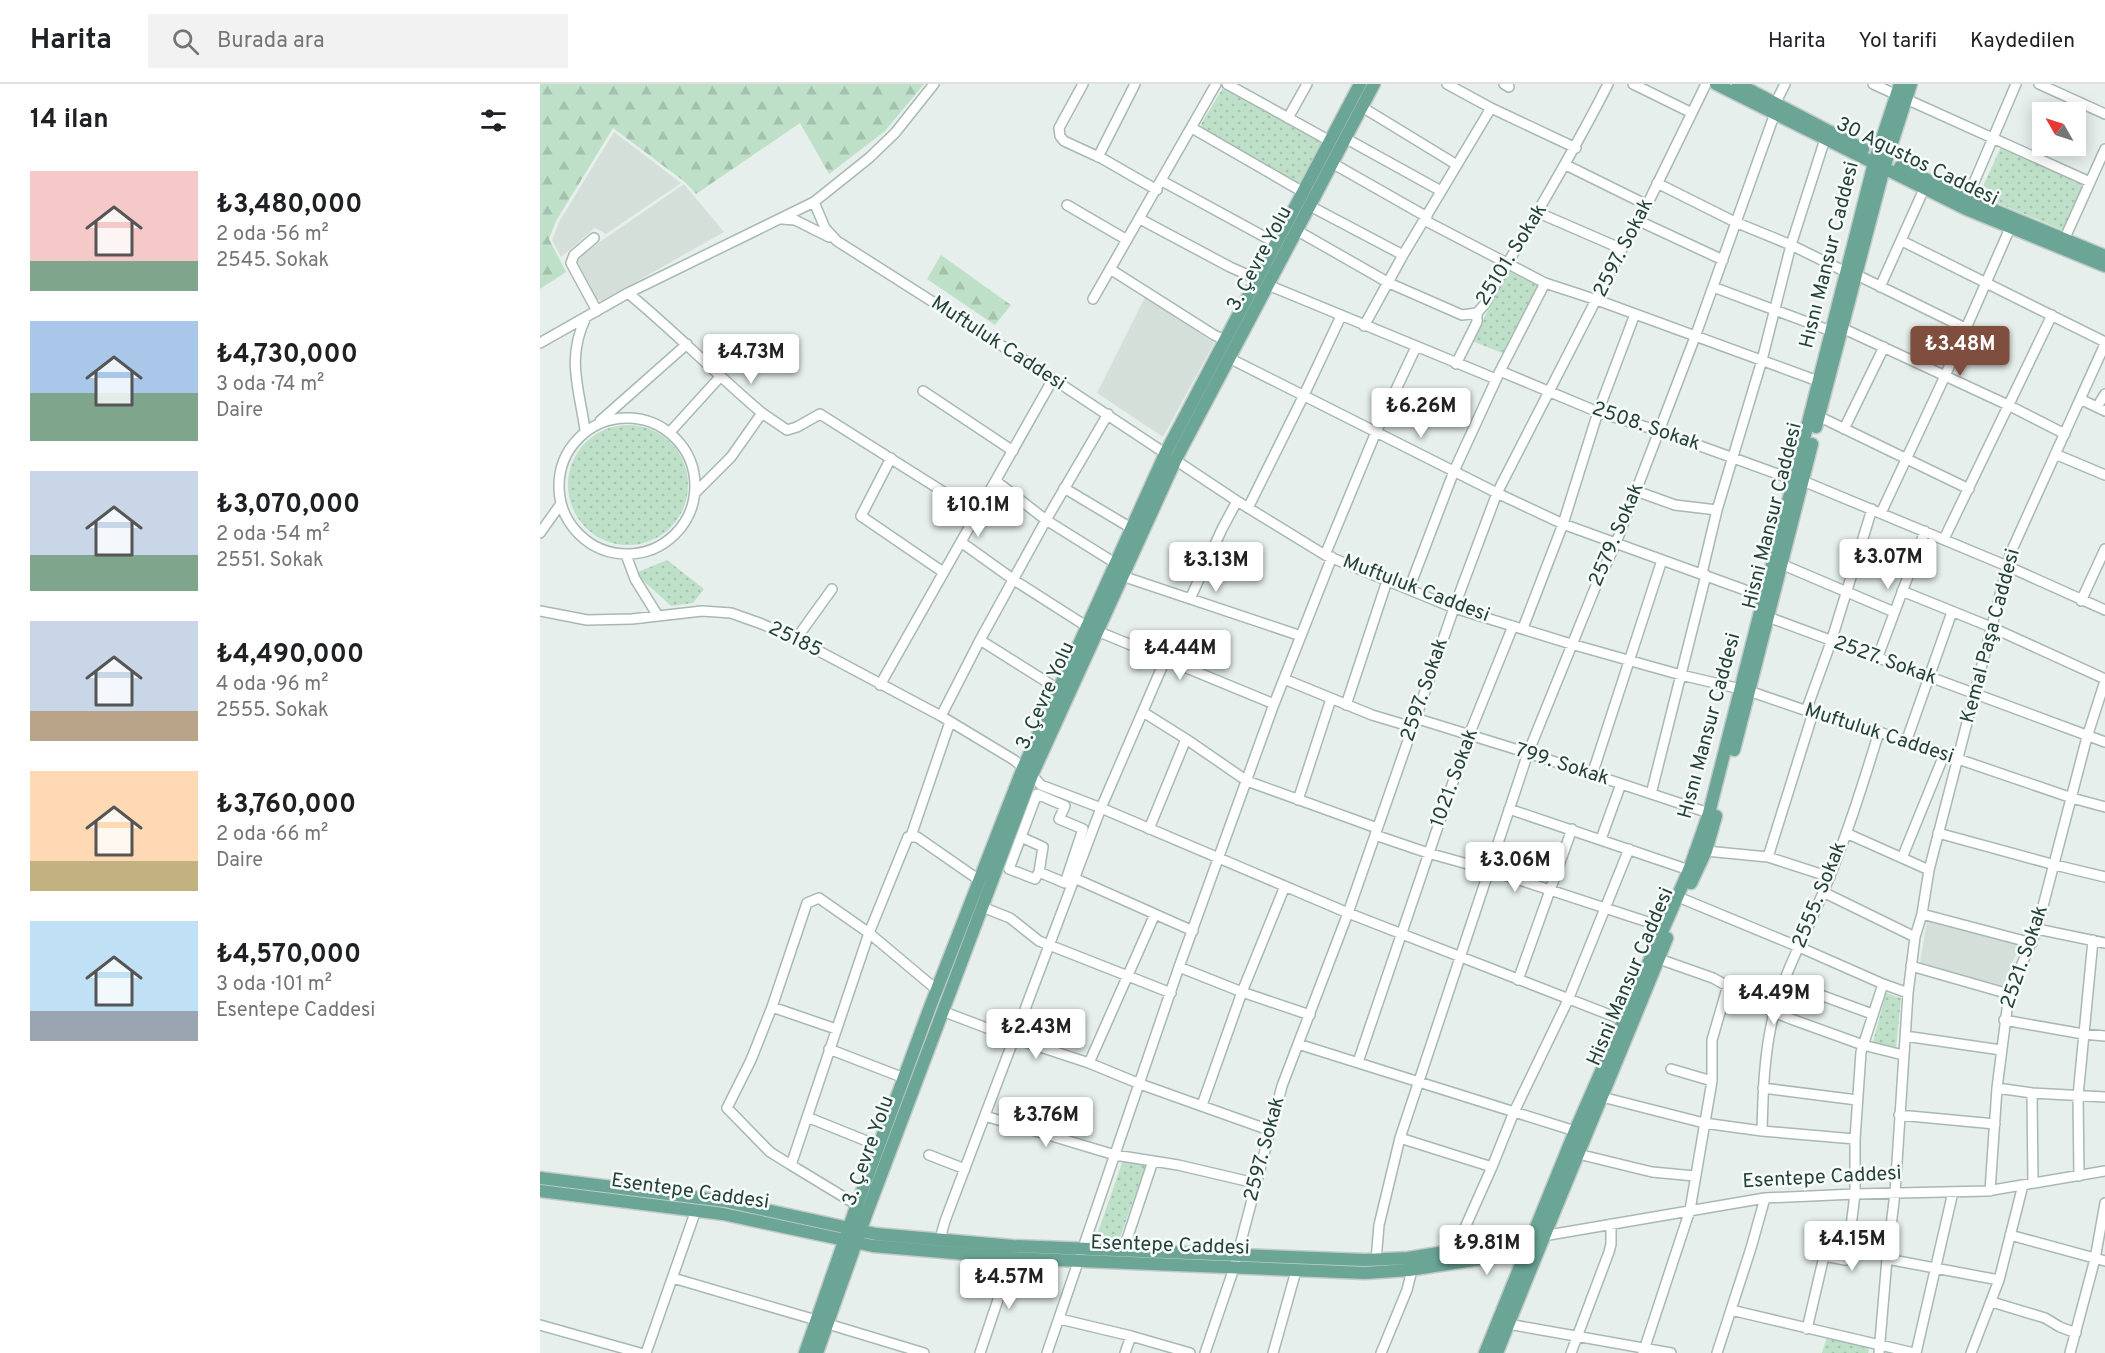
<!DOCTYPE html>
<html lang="tr">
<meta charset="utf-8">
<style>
:root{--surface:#fff;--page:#f2f2f2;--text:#202124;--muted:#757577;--line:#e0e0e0;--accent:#7f4e3f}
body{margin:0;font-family:Overpass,sans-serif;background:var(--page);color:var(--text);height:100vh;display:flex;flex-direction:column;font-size:22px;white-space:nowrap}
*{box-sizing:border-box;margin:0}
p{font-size:20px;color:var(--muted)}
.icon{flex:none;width:33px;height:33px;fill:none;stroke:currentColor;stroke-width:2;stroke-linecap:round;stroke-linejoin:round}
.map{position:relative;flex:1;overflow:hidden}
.details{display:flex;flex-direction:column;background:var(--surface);width:540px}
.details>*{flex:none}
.needle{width:39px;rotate:309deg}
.tools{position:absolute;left:1492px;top:18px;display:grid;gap:12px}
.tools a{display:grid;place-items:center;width:54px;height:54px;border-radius:0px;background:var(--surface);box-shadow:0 3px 15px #0003;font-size:30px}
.price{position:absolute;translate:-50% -51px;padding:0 14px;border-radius:6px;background:#fff;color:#222;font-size:20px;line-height:39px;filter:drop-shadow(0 2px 3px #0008)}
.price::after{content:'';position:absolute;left:50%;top:36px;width:18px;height:14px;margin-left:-9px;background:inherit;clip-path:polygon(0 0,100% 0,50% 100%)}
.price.current{background:var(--accent);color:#fff}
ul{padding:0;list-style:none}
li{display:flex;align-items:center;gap:18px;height:150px;padding:0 30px}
li span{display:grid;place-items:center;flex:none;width:168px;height:120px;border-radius:0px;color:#555}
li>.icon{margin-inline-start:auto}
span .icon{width:72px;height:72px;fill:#fffc;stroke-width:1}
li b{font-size:26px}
h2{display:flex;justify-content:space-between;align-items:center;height:72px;padding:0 30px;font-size:26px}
header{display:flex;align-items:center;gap:36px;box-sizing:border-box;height:84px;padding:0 30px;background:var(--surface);border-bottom:2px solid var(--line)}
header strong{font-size:28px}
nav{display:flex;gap:33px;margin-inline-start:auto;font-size:21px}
.search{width:420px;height:54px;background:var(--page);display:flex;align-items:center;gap:15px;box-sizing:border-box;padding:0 21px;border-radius:0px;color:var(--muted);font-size:22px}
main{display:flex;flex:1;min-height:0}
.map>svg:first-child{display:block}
.built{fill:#d4dfda}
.forest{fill:url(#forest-firs)}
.park{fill:url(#park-dots)}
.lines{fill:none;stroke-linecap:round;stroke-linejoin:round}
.minor-casing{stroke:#a8b8b2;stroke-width:12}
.major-casing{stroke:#c2cac8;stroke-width:15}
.minor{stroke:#fff;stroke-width:9}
.major{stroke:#6aa596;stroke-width:12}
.labels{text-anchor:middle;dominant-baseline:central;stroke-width:5;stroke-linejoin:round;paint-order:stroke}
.street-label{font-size:20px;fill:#24423a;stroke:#f7fbf9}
</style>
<header>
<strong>Harita</strong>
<div class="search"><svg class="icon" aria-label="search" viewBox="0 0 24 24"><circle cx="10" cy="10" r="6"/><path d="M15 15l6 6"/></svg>Burada ara</div>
<nav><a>Harita</a><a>Yol tarifi</a><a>Kaydedilen</a></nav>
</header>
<main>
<section class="details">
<h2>14 ilan<svg class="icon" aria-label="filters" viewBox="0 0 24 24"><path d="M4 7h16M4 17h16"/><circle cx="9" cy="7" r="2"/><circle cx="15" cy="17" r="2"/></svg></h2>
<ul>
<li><span style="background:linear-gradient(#f6c9c9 75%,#7fa58c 0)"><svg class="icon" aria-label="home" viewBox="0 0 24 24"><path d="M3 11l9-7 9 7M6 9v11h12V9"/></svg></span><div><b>₺3,480,000</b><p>2 oda · 56 m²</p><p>2545. Sokak</p></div></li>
<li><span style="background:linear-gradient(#a9c7e8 60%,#7fa58c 0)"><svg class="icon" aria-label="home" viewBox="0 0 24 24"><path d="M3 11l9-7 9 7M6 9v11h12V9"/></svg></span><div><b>₺4,730,000</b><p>3 oda · 74 m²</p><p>Daire</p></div></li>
<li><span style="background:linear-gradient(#c9d6e8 70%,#7fa58c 0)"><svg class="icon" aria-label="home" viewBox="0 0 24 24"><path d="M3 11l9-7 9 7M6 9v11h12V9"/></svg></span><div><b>₺3,070,000</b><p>2 oda · 54 m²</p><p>2551. Sokak</p></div></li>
<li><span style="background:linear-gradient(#c9d6e8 75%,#b9a48a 0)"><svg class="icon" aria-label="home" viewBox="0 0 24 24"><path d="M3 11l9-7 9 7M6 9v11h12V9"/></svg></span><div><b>₺4,490,000</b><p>4 oda · 96 m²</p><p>2555. Sokak</p></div></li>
<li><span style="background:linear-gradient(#ffd9b3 75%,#c2b280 0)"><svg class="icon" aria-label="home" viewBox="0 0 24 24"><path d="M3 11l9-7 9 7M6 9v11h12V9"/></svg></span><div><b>₺3,760,000</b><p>2 oda · 66 m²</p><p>Daire</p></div></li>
<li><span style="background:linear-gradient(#bfe0f5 75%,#9aa5b1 0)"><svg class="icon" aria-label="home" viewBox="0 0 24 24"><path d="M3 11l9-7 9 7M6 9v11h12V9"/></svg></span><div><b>₺4,570,000</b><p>3 oda · 101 m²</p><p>Esentepe Caddesi</p></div></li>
</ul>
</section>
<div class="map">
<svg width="1565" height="1269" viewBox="0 0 1565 1269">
<defs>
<pattern id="forest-firs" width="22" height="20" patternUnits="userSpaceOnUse" patternTransform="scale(1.5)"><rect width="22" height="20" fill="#bfe0c8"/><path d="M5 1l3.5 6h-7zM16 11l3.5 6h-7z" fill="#a4c1ad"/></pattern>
<pattern id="park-dots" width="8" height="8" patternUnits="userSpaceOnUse" patternTransform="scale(1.5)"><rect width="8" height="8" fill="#bfe0c8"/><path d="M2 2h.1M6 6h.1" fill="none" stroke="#a4c1ad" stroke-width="1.8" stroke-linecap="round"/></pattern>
</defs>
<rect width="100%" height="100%" fill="#e6efeb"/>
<!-- built -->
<path class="built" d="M74,48L141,99L66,150L55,144L21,173L12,156L19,138Z
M144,100L184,148L62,217L57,215L38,179V173Z
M605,213L674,259L623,353L557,309Z
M1388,830L1480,860L1463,902L1380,879Z"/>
<!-- forest -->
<path class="forest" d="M0,0H384L345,47L289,90L260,39L156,110L145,98L73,44L16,137L9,155L26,188L0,205Z
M401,171L471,221L455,241L387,195Z"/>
<!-- park -->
<path class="park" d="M683,4L690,6L780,58L781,63L762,98L756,99L662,46L661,40Z
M1461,63L1543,100L1523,146L1439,111Z
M969,186L1002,201L965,270L932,257Z
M28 401a60 60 0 1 1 120 0a60 60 0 1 1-120 0Z
M127,476L164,505L153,519L131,522L97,491L98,488Z
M1346,909L1361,914L1356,964L1333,958Z
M583,1076L606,1081L578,1159L555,1157Z
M1287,1253L1329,1263L1328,1269H1282Z"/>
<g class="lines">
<!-- minor casing -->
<g class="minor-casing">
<path id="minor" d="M543,0L519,44L520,52L524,57L563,75L617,106
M687,0L790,57
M907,0L951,24L1036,64
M964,0L969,3
M1093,0L1152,29
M1333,0L1357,11
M1499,0L1565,30
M1366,15L1550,98
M1236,18L1245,0
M822,23L917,81
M748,34L767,0
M652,44L763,108
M805,54L901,107
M558,73L595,0
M792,79L887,133
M1026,81L1107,121
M622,97L736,159
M1117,99L1195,138L1251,161L1306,188
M1427,115L1476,0
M274,118L285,144L297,157L489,279L697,417L785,471L914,524L1031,560L1141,591L1209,607L1273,629L1339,648L1532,714L1565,723
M527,121L587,156
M770,122L863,171
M999,129L1082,165
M242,135L255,136L289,153
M600,135L690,183L717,195
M884,136L1005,199
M1097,136L1183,176
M756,146L849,199L922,231L937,229L944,221C985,147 1030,76 1068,0
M54,154L34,171L31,179L57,227
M1524,156L1565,65
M1362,157L1565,258
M570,185L674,251L685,256
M1315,190L1425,244
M728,201L956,295
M1173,203L1291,247
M1340,203L1384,105
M88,209C134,247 176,290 222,329L191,373L155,409
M553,215L676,0
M824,242L863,171L951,24
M1302,244L1470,322L1525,350
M0,259L88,209L274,118L329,74L355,49L394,0
M689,274L957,409L1023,440L1205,506L1223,511
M916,280L937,238V229
M960,287L1058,328L1119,347L1254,396
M383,307L473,367
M1540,315L1565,327
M1557,323L1565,310
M222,329L247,346L257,343L280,330L437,429
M568,330L506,436L575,479
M1278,332L1429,405
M19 402a68 68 0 1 1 136 0a68 68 0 1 1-136 0Z
M60,337L147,260
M1304,345L1344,263
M45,346C39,303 26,275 46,233
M130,348L180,293
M1515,370L1565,391
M351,374L321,432L403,488
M1263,397L1467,482L1565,526
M524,404L591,444
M1096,407L1135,421L1177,426
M708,424L764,311L801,232
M1341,429L1405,292L1470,144
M0,449L20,421
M1404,455L1512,231
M421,458L474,496L546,542
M86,471L95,495L118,532
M785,471L836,348L876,263
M1241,480L1354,528
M1162,489L1177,426L1222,276L1251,161L1285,55
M582,492L761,552
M869,505L914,387L960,287L1005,199L1057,216L1278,297
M1362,507L1451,543L1565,595
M650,515L682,445L697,417
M1541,517L1565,465
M0,527L47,536L92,535L162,527L191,529L222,540L260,557L401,632L474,676L492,691L501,701L561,724L808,829L1083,936
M1228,533L1565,658
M983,544L1023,440L1058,328L1095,230
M557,547L734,620
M256,555L292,505
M440,556L518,605
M1337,575L1385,447
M744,595L832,631L872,643
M340,601L513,295
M806,621L847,497
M1266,627L1291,558L1332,425
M603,628L646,655L707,697L837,744
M401,632L440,556L506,436L456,397
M875,634L988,669L1169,729
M1366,658L1412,528
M1052,691L1122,476
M1111,710L1166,491
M758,716L791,615
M969,725L1149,786
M609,745L646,655
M1306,749L1389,786
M1398,749L1515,781L1565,793
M835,751L888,769L949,786L1123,843
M371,752L410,638
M481,753L503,763L499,788L495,795L469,785L497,710L525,722L519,735L543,745L525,799L499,788
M1061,755L1081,700
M1166,767L1228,773L1290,793
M1228,773L1273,629
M1362,774L1404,671
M534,794L653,847
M1283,808L1375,853
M1143,815L1259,863L1343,900L1368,909
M442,823L470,834L499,857L631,909
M1382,830L1492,859
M1497,845L1565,859
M1119,875L1173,894L1234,928L1251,935L1323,961L1363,971
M1371,882L1469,910
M639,883L702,908L770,931
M978,896L1032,745
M1245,898L1332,930
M232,923L267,819L279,814L329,849L397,906
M402,927L473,954L549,979L600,1000L729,1046
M1464,936L1543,950L1565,952
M1365,952L1461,966
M758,960L1035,1047
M289,965L364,994
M818,978L929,651L973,542
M549,979L615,830
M1131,985L1172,997
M1223,1004L1317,1016
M1457,1004L1492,1009L1565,1013
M1492,1009L1493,1099
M1062,1013L1164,1039L1222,1047L1315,1055
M662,1021L702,908L745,802
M1359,1031L1455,1040
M445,1032L575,1071L638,1081L715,1099
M267,1033L339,1062
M1222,1047C1223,1008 1224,968 1234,929C1244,888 1266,850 1282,811C1305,758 1322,703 1339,648
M860,1054L952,1083
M1038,1070L1112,1088L1155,1092
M389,1071L425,1085
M251,1081L230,1068L187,1024L211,976L232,923L296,945
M1539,1092L1538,1012L1553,856
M1450,1107L1457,1004L1469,910L1497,845L1547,653L1565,597
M317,1121L251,1081L329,849L368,753H377L439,796
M1470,1151L1565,1177
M1003,1152L1225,1114L1315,1110L1447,1107L1565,1087
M400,1155L405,1137L561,724L625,576
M920,1166L923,1148L952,1083L974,1028L1028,916L1089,765
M583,1167L613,1077
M1347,1175L1459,1196
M836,1176L839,1141L860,1054L988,669L1055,504L1076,459L1119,347L1155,253L1235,29
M133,1194L276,1236
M1452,1218L1505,1234L1520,1243L1536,1249
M1191,1226L1374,1269
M520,1235L591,1252L650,1269
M288,1240L384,1269
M968,1240L1131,1269
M0,1241L100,1269
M1267,1245L1284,1172L1305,1176L1308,1167L1315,1110V1055L1321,968L1343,900
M106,1269L156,1126
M440,1269L472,1174
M507,1269L639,883L734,620L792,473
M585,1269L591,1252
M665,1269L694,1184L742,1002L808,829L914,524L957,409L1082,165L1107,121L1166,0
M733,1269L756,1187
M841,1269L867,1206L872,1186
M1031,1269L1069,1168L1071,1160V1140
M1103,1269L1150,1126L1172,997V956L1188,901
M1177,1269L1211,1164L1225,1114
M1339,1269L1347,1175L1355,1109L1368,909L1375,853L1382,830L1389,786L1471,468L1565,260
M1376,1269L1413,1108
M1431,1269L1459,1196L1483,1101
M1530,1269L1555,1175L1565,1119"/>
</g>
<!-- major casing -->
<g class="major-casing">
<path id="major" d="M1176,0L1426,125L1565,182
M1198,0L1323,65
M1360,83L1427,115L1565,172
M1276,343L1344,84L1371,0
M1194,666L1272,360
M1151,799L1166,767L1176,732
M0,1094L185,1117L336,1150L473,1162L825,1176L868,1174L996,1153
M0,1107L183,1130L333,1162L472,1174L825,1189L869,1186L985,1168L989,1164
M265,1269L315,1126L390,923L483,684L626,368L820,0
M277,1269L326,1131L492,691L636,375L834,0
M945,1269L1035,1047L1149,786L1169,729L1334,79L1360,0
M957,1269C1012,1130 1071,993 1127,854"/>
</g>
<!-- minor -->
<use href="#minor" class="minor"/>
<!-- major -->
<use href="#major" class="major"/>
</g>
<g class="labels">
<!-- street labels -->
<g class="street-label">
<text transform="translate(1377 78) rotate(26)">30 Agustos Caddesi</text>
<text transform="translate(1084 164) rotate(-63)">2597. Sokak</text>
<text transform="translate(972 171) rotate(-58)">25101. Sokak</text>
<text transform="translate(1290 171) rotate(-76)">Hısnı Mansur Caddesi</text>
<text transform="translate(720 175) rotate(-62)">3. Çevre Yolu</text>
<text transform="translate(458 260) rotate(33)">Muftuluk Caddesi</text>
<text transform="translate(1106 343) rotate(19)">2508. Sokak</text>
<text transform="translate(1233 432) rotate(-76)">Hisni Mansur Caddesi</text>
<text transform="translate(1077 451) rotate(-67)">2579. Sokak</text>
<text transform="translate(876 505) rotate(21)">Muftuluk Caddesi</text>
<text transform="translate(1451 552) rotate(-75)">Kemal Paşa Caddesi</text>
<text transform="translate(255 556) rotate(26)">25185</text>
<text transform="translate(1345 577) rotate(20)">2527. Sokak</text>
<text transform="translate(885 606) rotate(-71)">2597. Sokak</text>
<text transform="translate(506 612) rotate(-66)">3. Çevre Yolu</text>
<text transform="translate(1170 642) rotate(-75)">Hısnı Mansur Caddesi</text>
<text transform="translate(1339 650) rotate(18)">Muftuluk Caddesi</text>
<text transform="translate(1022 681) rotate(18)">799. Sokak</text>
<text transform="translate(915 694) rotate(-70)">1021. Sokak</text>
<text transform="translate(1280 811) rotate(-68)">2555. Sokak</text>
<text transform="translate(1485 873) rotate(-71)">2521. Sokak</text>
<text transform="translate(1091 893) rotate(-67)">Hisni Mansur Caddesi</text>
<text transform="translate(725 1065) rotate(-75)">2597. Sokak</text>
<text transform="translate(329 1067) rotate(-70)">3. Çevre Yolu</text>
<text transform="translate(1282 1094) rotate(-3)">Esentepe Caddesi</text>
<text transform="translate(150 1108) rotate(8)">Esentepe Caddesi</text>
<text transform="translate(630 1162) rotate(2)">Esentepe Caddesi</text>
</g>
</g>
</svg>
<div class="tools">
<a><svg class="needle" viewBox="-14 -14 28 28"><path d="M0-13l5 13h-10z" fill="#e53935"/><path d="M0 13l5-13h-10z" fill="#757577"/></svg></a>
</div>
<b class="price current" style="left:1420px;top:293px">₺3.48M</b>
<b class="price" style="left:211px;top:301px">₺4.73M</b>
<b class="price" style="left:881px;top:355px">₺6.26M</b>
<b class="price" style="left:438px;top:454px">₺10.1M</b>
<b class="price" style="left:1348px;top:506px">₺3.07M</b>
<b class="price" style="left:676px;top:509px">₺3.13M</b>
<b class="price" style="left:640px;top:597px">₺4.44M</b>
<b class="price" style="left:975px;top:809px">₺3.06M</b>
<b class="price" style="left:1234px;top:942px">₺4.49M</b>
<b class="price" style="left:496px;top:976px">₺2.43M</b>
<b class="price" style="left:506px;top:1064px">₺3.76M</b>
<b class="price" style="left:1312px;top:1188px">₺4.15M</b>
<b class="price" style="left:947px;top:1192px">₺9.81M</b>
<b class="price" style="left:469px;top:1226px">₺4.57M</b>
</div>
</main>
